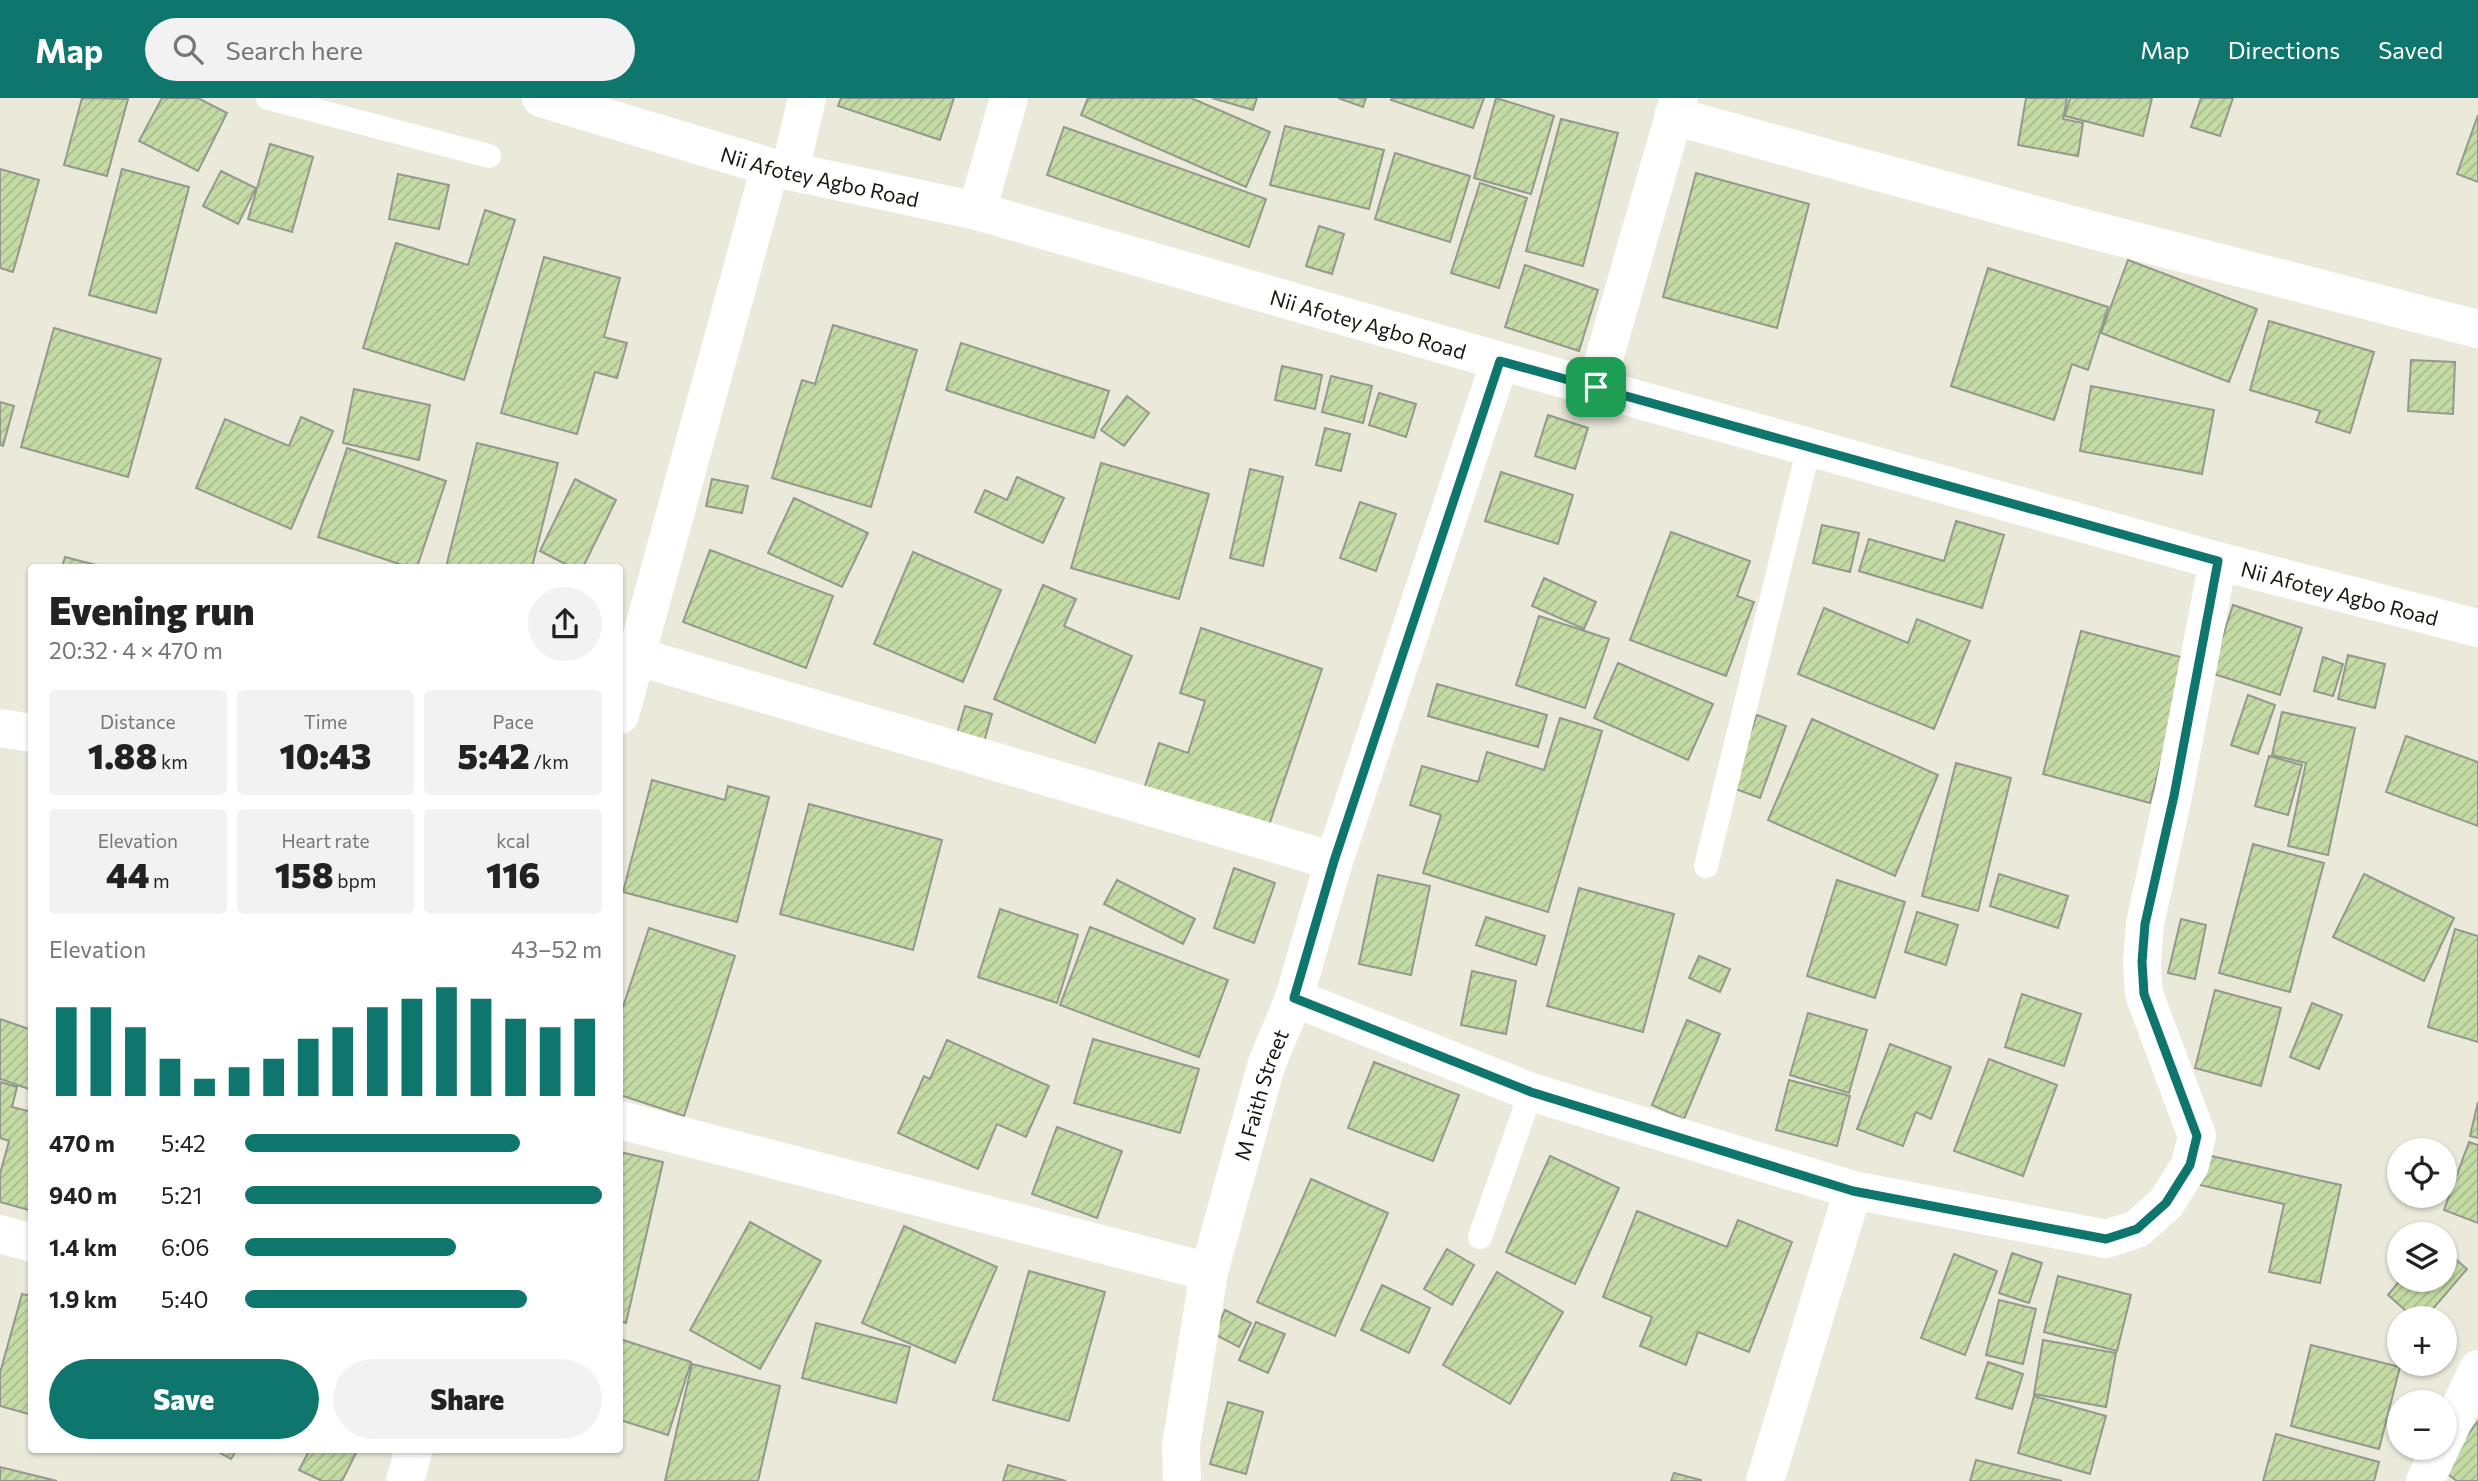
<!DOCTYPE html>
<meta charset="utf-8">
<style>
body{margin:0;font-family:Commissioner,sans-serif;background:#f2f2f2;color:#222;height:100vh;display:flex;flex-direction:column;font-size:26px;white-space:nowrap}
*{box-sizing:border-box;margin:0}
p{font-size:23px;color:#767676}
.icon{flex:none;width:38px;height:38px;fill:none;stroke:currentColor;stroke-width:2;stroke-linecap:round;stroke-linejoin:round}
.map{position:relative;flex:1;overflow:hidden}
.details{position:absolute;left:28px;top:466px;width:595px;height:889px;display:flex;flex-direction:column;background:#fff;border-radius:7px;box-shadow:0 2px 5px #0004}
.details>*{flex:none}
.buttons{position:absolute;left:2387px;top:1040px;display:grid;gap:14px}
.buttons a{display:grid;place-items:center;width:70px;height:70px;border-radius:50%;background:#fff;box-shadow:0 2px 5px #0004;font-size:35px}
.pin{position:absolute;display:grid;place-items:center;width:60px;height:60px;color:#fff;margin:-30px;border-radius:14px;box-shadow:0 4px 10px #0006}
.round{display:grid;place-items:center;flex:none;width:74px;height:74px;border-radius:37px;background:#f2f2f2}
.head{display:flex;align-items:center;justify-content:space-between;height:119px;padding:0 21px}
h1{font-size:38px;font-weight:800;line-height:52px}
.figures{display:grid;grid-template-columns:repeat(3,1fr);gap:10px;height:119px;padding:7px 21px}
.figures div{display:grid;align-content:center;border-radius:7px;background:#f2f2f2;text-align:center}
.figures b{font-size:35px;font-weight:800}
.figures small{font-size:19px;font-weight:400}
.figures p{font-size:19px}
.chart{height:196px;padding:14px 21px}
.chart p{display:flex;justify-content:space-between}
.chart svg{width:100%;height:126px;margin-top:7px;stroke:#0f766e;stroke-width:6}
.cta{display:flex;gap:14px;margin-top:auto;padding:14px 21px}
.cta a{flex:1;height:80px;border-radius:42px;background:#0f766e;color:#fff;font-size:28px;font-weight:800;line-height:80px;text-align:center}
.cta a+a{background:#f2f2f2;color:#222}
ul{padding:0 21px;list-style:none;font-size:23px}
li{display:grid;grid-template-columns:112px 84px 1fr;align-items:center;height:52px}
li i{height:18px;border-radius:9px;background:#0f766e}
header{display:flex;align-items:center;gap:42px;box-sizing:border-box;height:98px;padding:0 35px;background:#0f766e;color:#fff}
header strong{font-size:33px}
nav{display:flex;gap:38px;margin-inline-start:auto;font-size:24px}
.search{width:490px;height:63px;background:#f2f2f2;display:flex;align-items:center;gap:18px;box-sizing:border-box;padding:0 24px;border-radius:38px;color:#767676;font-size:26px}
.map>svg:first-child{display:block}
.building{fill:url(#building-hatch);stroke:#93998c;stroke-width:2}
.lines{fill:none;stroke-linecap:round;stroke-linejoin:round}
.service{stroke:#fff;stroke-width:24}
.minor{stroke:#fff;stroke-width:38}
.route-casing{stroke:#fff;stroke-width:14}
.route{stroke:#0f766e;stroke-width:9}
.labels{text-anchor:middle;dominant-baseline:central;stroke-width:5;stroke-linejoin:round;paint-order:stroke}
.street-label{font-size:21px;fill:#191913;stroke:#ebe9da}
</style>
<header>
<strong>Map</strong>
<div class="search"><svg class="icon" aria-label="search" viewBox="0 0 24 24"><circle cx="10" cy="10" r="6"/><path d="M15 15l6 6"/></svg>Search here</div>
<nav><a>Map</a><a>Directions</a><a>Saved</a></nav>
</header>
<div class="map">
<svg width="2478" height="1383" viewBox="0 0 2478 1383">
<defs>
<pattern id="building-hatch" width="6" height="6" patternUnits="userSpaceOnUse" patternTransform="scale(1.75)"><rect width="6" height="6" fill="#c4dba5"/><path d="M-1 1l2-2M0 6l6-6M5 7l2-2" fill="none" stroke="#a8bb8d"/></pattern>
</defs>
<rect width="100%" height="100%" fill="#ebe9da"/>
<!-- building -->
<path class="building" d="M82,0L128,1L107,78L64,67Z
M162,0H198L227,15L198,73L139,43Z
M841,0H954L940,42L838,8Z
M1088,0H1191L1270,34L1246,89L1081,17Z
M1212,0H1257L1253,12Z
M1338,0H1366L1363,9Z
M1392,0H1484L1473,30L1391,2Z
M1496,0L1554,18L1531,96L1474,80Z
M2026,0H2067L2063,21L2083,25L2078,58L2018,47Z
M2070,0H2152L2143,38L2065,18Z
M2201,0H2233L2220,38L2191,29Z
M2478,17V84L2457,76Z
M1561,21L1618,35L1583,168L1526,153Z
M1285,28L1384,52L1369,111L1270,87Z
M1064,29L1266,101L1249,149L1047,77Z
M270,46L313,59L292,134L248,121Z
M1395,55L1470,78L1450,144L1375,121Z
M0,71L39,82L13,174L0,170Z
M122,71L189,89L156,215L89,197Z
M221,73L256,90L238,126L203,108Z
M1696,75L1809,106L1777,230L1663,199Z
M398,76L449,87L439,131L389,121Z
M1480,85L1527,100L1499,190L1451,175Z
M485,112L515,122L464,282L363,250L396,145L468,167Z
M1319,128L1344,136L1332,176L1306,168Z
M544,159L620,180L604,239L627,245L617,280L595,274L577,336L501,315Z
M2128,162L2257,211L2229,284L2101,235Z
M1525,167L1598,192L1579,253L1505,229Z
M1988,170L2108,209L2088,272L2072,266L2054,322L1951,288Z
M2269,223L2374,254L2350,335L2316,324L2320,313L2250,292Z
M833,227L917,252L871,409L772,380L802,282L815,286Z
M54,230L161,261L128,379L21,349Z
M961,245L1109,293L1094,340L946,292Z
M2411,262L2455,264L2453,316L2408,313Z
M1282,268L1322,277L1315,311L1275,302Z
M1331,278L1372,288L1363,325L1322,314Z
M2091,288L2214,312L2202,376L2080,353Z
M354,291L430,307L419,362L343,345Z
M1379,295L1416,306L1406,339L1369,327Z
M1127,298L1149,315L1124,348L1101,332Z
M0,304L14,308L3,348L0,347Z
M1548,317L1588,330L1575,371L1535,358Z
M301,319L333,333L291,431L196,390L225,321L289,348Z
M1325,330L1350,336L1341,373L1316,367Z
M477,345L558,365L532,469H446Z
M347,350L446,383L417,469H408L318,439Z
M1101,365L1209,396L1179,501L1071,470Z
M1250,371L1283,379L1263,468L1230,460Z
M1501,374L1573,397L1558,446L1485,423Z
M1017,379L1064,400L1043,445L975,414L985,392L1007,402Z
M575,381L616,402L583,469H571L540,453Z
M712,381L748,388L742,415L706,408Z
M794,400L868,435L842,489L768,455Z
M1360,404L1396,416L1376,473L1340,460Z
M1956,423L2004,437L1982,510L1859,473L1869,441L1944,463Z
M1822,427L1859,435L1850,474L1813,465Z
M1671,434L1750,463L1737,498L1754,504L1726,578L1630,542Z
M710,452L833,498L806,570L683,524Z
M913,454L1001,492L963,584L874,546Z
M65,459L104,469H62Z
M1544,480L1596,504L1584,531L1532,508Z
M1043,487L1076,501L1064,528L1132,558L1095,645L994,601Z
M2233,507L2302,530L2280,597L2211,575Z
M1824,510L1908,545L1917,521L1970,543L1934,631L1798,576Z
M1539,518L1609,541L1585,610L1516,587Z
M1201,530L1322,571L1266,736L1143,694L1159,645L1188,655L1205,603L1180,595Z
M2081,533L2188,561L2150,705L2043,676Z
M2348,557L2385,566L2375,610L2338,601Z
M2323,559L2343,566L2333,598L2314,593Z
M1618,565L1713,606L1688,662L1594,620Z
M1437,586L1547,617L1538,649L1428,618Z
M2248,597L2275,607L2258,656L2231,647Z
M965,608L992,616L978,665L951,656Z
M2282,614L2355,630L2328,757L2288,748L2306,665L2272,657Z
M1757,617L1786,628L1760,700L1730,689Z
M1560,620L1602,633L1548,814L1423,775L1441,717L1410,707L1422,668L1478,684L1487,654L1544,672Z
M1812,621L1938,677L1895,778L1768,722Z
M2406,638L2478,664V728L2386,694Z
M2269,658L2302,667L2288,717L2255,708Z
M1956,665L2011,680L1978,813L1922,798Z
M652,682L725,702L728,688L769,699L737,824L623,794Z
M809,706L942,742L913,852L780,816Z
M2253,746L2324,765L2290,894L2219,875Z
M1234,770L1275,785L1254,845L1214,830Z
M1999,776L2068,798L2058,830L1990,808Z
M2364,776L2454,820L2424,883L2333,839Z
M1378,777L1430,788L1411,877L1359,866Z
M1117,782L1195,821L1183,846L1104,806Z
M1837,782L1905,804L1875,900L1807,878Z
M1579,790L1674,816L1643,934L1547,908Z
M1000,811L1078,837L1057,905L978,879Z
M1917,814L1958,827L1946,867L1905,854Z
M1486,819L1545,838L1536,867L1476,847Z
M2181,821L2206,827L2195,881L2168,875Z
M1090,829L1228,882L1199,959L1060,907Z
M649,830L735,858L684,1018L620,997V918Z
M2455,831L2478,838V944L2428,929Z
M1699,858L1730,871L1720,894L1689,880Z
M1472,873L1516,883L1506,936L1461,927Z
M2215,892L2281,910L2261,988L2195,970Z
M2022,896L2081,916L2064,968L2005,949Z
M2312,905L2342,917L2319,971L2290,959Z
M1808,915L1867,932L1849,995L1790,977Z
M0,921L32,932V992L0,981Z
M1687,922L1720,936L1684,1021L1652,1007Z
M1093,941L1199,971L1180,1035L1074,1005Z
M947,942L1049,988L1026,1039L997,1026L978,1071L898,1035L924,978L930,981Z
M1890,946L1951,969L1931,1021L1916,1014L1903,1048L1857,1031Z
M1989,961L2057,987L2023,1078L1954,1053Z
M1374,964L1459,997L1433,1063L1348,1030Z
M1789,982L1850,998L1837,1048L1776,1032Z
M0,984L17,989L12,1009L32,1014V1113L0,1104V1076L9,1043L0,1040Z
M2478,1004V1040L2470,1038Z
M1057,1029L1122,1053L1097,1120L1032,1096Z
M2469,1044L2478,1047V1125L2444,1112Z
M620,1054L663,1064L626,1225L620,1223Z
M2198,1055L2341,1087L2320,1185L2269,1174L2284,1106L2191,1085Z
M1550,1058L1619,1090L1575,1186L1506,1154Z
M1311,1081L1388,1115L1335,1238L1257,1204Z
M1637,1113L1727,1149L1738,1122L1792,1144L1749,1254L1698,1234L1686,1267L1640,1248L1652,1219L1603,1199Z
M750,1124L821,1163L760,1271L690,1232Z
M904,1128L997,1169L955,1265L862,1225Z
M1447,1151L1474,1167L1452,1207L1424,1191Z
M2445,1152L2467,1171L2425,1220H2414L2388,1197L2401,1181H2445Z
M2012,1155L2042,1165L2029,1205L1999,1195Z
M1954,1156L1997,1173L1965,1257L1921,1240Z
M1029,1173L1105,1194L1069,1323L993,1302Z
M1497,1174L1563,1214L1510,1306L1443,1267Z
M2058,1178L2131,1197L2117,1253L2044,1234Z
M1382,1187L1430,1210L1409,1255L1361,1232Z
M22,1196L32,1198V1317L0,1308V1275Z
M1999,1202L2036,1211L2023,1266L1986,1257Z
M1225,1212L1251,1225L1239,1249L1214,1236Z
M1256,1224L1285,1236L1268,1275L1239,1262Z
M816,1225L910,1249L896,1305L802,1280Z
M620,1241L691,1264L668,1337L620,1322Z
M2043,1242L2116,1255L2106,1309L2034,1296Z
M2311,1247L2400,1269L2379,1351L2291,1328Z
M1988,1264L2023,1276L2012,1311L1976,1300Z
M692,1266L780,1288L758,1383H665Z
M2034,1298L2106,1318L2090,1376L2018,1355Z
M1228,1304L1263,1314L1246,1376L1210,1366Z
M2478,1323V1383H2457L2442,1372Z
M2276,1336L2379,1364L2374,1383H2263Z
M213,1351H237L231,1361Z
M310,1351H358L342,1383H322L299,1372Z
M1976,1362L2062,1383H1970Z
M1008,1367L1066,1383H1003Z
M0,1369L57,1383H0Z
M1674,1375L1701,1382V1383H1671Z"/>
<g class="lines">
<!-- service -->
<path class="service" d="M268,0L489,58
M1706,768L1809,349
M1480,1139L1531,994"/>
<!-- minor -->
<g class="minor">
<path id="s1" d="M541,0L770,69L977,113L1500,263L2218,463L2478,530"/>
<path d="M1673,18L2069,126L2478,231"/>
<path d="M790,73L807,0"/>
<path d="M977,113L1009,0"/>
<path d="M1596,289L1679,0"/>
<path d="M635,558L1334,763"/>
<path d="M620,617L770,69"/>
<path d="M0,630L32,635"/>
<path d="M1294,900L1531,994L1853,1092L2106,1141L2137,1131L2166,1105L2190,1067L2197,1038L2144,896L2142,865L2145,826L2173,698L2218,463"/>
<path d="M620,1022L1209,1174"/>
<path d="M0,1136L32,1145"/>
<path d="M2445,1341L2478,1271"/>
<path d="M405,1383L414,1351"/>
<path id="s2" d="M1182,1383L1181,1347L1209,1174L1266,968L1294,900L1334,763L1500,263"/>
<path d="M1765,1383L1853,1092"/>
<path d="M2425,1383L2441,1349"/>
</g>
</g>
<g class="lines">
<!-- route casing -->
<g class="route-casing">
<path id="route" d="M1500,263L2218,463L2174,698L2145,826L2142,864L2144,896L2197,1038L2190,1067L2166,1105L2137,1131L2106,1141L1853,1093L1531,994L1294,900L1334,763Z"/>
</g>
<!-- route -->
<use href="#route" class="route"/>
</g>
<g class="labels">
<!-- street labels -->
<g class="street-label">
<text stroke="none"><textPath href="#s1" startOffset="290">Nii Afotey Agbo Road</textPath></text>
<text stroke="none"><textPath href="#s1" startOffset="858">Nii Afotey Agbo Road</textPath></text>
<text stroke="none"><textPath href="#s1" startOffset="1866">Nii Afotey Agbo Road</textPath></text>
<text stroke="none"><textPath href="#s2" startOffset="396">M Faith Street</textPath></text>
</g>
</g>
</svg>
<div class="buttons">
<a><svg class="icon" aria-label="locate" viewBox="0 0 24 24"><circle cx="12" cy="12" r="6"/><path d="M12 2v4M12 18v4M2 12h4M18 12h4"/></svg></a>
<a><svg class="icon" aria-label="layers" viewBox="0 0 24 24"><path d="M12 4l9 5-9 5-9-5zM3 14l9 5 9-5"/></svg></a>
<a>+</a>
<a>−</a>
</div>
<div class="pin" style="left:1596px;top:289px;background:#1e9e55"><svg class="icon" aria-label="arrive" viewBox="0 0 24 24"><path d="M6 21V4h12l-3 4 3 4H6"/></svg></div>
<section class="details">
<div class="head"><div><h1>Evening run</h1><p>20:32 · 4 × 470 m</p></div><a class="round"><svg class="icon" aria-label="share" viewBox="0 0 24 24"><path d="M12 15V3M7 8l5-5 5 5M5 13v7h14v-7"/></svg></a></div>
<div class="figures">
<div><p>Distance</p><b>1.88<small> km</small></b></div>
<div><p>Time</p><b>10:43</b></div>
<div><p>Pace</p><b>5:42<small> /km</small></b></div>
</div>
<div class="figures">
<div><p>Elevation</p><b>44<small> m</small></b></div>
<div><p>Heart rate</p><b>158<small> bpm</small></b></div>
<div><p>kcal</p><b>116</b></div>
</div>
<div class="chart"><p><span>Elevation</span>43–52 m</p>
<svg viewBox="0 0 160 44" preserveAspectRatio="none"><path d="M5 44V13M15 44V13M25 44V20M35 44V31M45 44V38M55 44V34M65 44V31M75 44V24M85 44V20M95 44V13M105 44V10M115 44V6M125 44V10M135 44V17M145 44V20M155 44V17"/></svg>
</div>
<ul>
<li><b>470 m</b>5:42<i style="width:77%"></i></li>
<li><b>940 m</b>5:21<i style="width:100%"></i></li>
<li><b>1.4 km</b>6:06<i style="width:59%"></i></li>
<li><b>1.9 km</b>5:40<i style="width:79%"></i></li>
</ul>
<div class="cta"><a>Save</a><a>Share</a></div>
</section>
</div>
